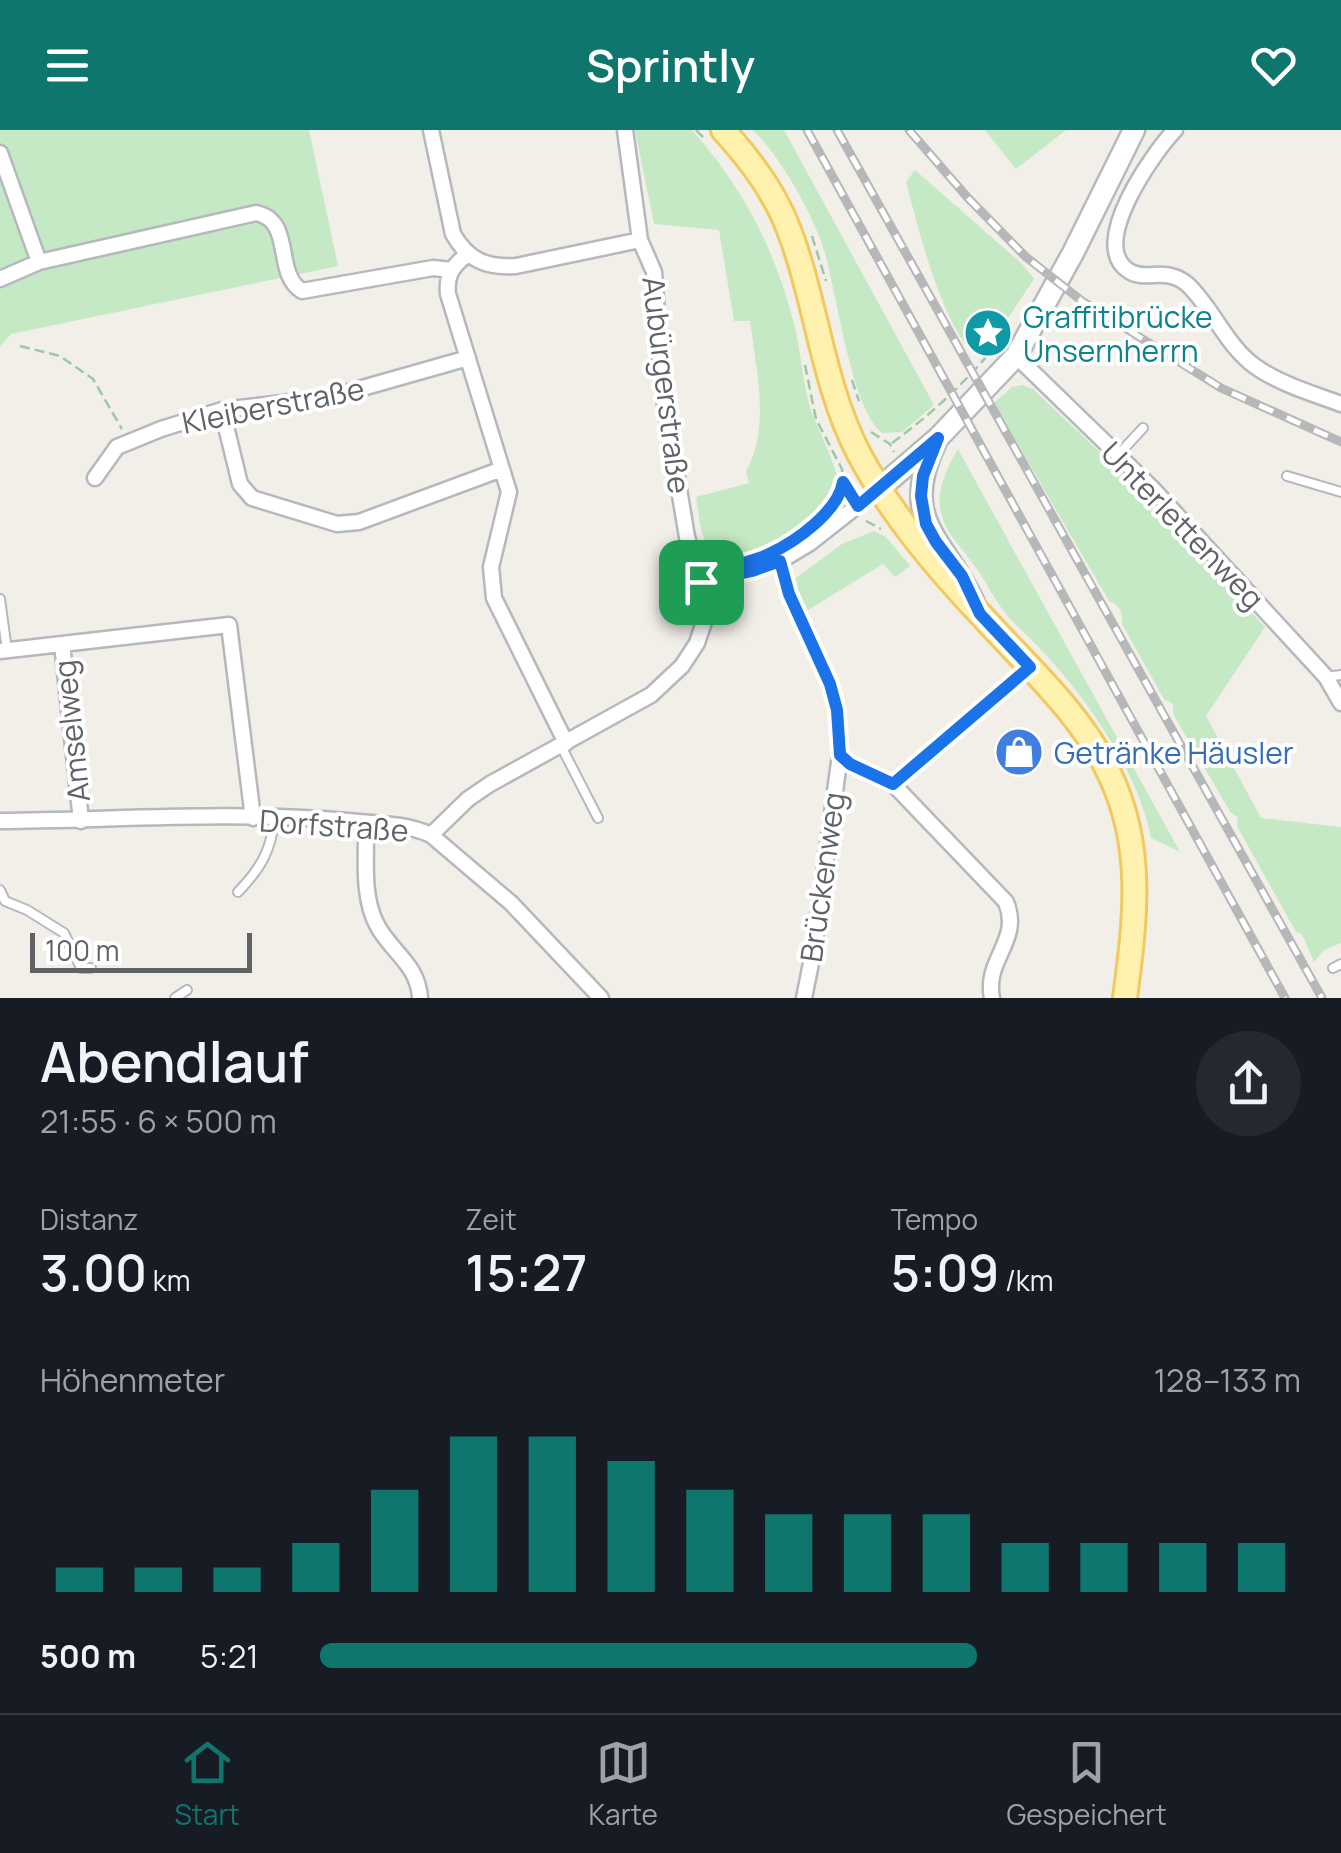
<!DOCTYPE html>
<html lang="de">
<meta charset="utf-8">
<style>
body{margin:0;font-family:Manrope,sans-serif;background:#242831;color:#f1f3f6;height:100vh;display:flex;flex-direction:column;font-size:38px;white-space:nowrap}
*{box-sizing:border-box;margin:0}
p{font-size:32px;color:#9ea1a6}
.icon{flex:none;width:55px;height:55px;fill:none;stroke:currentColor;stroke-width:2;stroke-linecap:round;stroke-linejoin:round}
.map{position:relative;height:868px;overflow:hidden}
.sheet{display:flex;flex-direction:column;background:#171b24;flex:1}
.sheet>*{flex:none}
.scale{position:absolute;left:30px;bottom:25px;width:222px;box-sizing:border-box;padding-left:10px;border:5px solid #5f6368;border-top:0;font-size:28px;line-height:35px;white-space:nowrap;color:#5f6368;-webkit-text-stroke:8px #fff;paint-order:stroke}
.pin{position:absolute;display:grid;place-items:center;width:85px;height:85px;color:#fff;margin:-42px;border-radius:20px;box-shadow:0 5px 15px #0006}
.round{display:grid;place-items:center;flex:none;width:105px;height:105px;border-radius:52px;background:#242831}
.summary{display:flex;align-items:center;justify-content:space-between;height:170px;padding:0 40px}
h1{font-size:55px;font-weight:600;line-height:75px}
.metrics{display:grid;grid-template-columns:repeat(3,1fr);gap:15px;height:170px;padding:10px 40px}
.metrics div{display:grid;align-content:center}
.metrics b{font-size:50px;font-weight:600}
.metrics small{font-size:28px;font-weight:400}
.metrics p{font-size:28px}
.chart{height:280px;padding:20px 40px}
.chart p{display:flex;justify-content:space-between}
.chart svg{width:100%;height:180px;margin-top:10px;stroke:#0f766e;stroke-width:6}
ul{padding:0 40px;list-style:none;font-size:32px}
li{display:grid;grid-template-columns:160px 120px 1fr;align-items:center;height:75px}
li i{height:25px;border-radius:12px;background:#0f766e}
header{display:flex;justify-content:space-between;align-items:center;height:130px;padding:0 40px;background:#0f766e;color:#fff;font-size:45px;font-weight:600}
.tab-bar{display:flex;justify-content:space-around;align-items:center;height:140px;border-top:2px solid #363941;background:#171b24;font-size:28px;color:#9ea1a6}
.tab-bar a{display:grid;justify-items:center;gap:5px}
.tab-bar .on{color:#0f766e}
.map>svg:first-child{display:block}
.green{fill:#c5e8c5}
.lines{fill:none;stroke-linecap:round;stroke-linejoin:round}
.lane-casing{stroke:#b5b8bc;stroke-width:12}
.street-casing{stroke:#b5b8bc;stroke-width:19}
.secondary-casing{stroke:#b6babf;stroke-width:25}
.primary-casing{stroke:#f2c960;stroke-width:28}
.path{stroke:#9cc7a9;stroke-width:2.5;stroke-dasharray:10 5;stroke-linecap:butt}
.lane{stroke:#fff;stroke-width:8}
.street{stroke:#fff;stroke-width:14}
.secondary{stroke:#fff;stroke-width:20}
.primary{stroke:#fff2af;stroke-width:22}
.rail-casing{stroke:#b6b7b8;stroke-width:9}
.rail{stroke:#fff;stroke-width:5;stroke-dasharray:15;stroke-linecap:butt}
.route-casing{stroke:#fff;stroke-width:20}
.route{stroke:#1a73e8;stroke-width:12}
.labels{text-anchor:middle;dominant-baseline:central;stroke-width:8;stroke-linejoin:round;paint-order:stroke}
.culture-label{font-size:30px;fill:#0d838f;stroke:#fff;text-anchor:start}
.street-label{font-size:30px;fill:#5f6368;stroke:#fff}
.shop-label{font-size:30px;fill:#366cbe;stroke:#fff;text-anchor:start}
</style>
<header><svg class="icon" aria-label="menu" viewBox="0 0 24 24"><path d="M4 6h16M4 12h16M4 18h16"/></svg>Sprintly<svg class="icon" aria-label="heart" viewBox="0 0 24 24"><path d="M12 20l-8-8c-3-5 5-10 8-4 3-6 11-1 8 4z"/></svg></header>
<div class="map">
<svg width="1341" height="868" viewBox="0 0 1341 868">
<rect width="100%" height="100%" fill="#f1efe8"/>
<!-- green -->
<path class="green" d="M0,0H309L338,136L11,204L0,216Z
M635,0H692C743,58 775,119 794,194C801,221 802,249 810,277C816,297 843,346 838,361C834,371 819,382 811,388C787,407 739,448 710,418C699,406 699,382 696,367L749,353L746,341C771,296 756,240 750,191H734L719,100L654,94Z
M753,0H784L934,275L902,302L882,303C851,278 837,163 824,120C813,84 780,26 753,0Z
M985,0H1066L1016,39Z
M915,40L1021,133L1034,149L988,218L976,225C942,197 918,97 906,52Z
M1022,255L1033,259L1127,348L1265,497L1206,586L1261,688L1341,697V813L1324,820L1314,832L1302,804L1296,802L1237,696L1238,687L1231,683L1173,584V574L1164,569L1122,494C1123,483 1120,475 1109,471L994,273L1012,257Z
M958,319L965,332L1180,722L1151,708C1139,644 1089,571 1045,524C1032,509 1015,496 1003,480C992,466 985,449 974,435C960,415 943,402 940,376C938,355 948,336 958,319Z
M874,401L886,407L910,436L895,447L883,434L808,480L792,451L842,414Z"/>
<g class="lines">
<!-- lane casing -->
<g class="lane-casing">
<path id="lane" d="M1118,325L1143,298
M1287,346L1341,362
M0,469L7,520
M1326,547L1341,545
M561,616L598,688
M0,760L5,771L27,780L64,803L81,838H91
M238,762C260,739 272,720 274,688
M1333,838L1341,834
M175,868L187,860"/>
</g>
<!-- street casing -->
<g class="street-casing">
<path id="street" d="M431,0L453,104C468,130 486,138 516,136L640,110
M1175,0C1154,22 1087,115 1129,141C1145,152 1166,136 1187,154C1213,178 1226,216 1256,237C1280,254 1314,264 1341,274
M0,23L39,132L256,83C295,91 273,143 302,161L433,138L451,140
M468,124C453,135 446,145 448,164L509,362L491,437L494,468L566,613
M0,149L39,132
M1016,226L1152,358L1326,547L1341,573
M222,280L240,354L252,368L337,394L359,392L502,339
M95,348L117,317L161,299L222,280L327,268L468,228
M780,431L789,464L830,554L837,580L840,625L850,634L893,654L1006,772C1022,811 984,829 992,868
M701,452L780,431L810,413L880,358
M62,514L229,495L253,688
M0,521L62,514L81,691
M0,691C115,690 233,681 348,691C376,694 405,693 431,705L511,773L601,868
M366,693C367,725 361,765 377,795C391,822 418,834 420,868
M431,705L468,669L490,654L651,565L682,536L697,513L705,489L701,452L687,407L662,257L654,142L640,110L625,0
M804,868L813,823L840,625"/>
</g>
<!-- secondary casing -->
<g class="secondary-casing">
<path id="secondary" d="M935,314C898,392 945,409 974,473
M880,358L938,308L1016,226L1073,123L1134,0"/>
</g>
<!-- primary casing -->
<g class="primary-casing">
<path id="primary" d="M723,0C750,29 775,63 789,100C817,173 822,253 859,324C891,384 936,437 982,486C1027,536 1081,583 1110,645C1145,718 1135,791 1125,868"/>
</g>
<!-- path -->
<path class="path" d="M696,0L705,9
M812,106L826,151
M20,216L60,226L93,249L122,299
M805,235L816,289L842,339L843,352L850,362
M852,250L859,271
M871,302L890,314L894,322
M892,313C937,280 977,242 1010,197
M827,381L838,367L843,354
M866,391L881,399
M905,643L1013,550"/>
<!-- lane -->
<use href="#lane" class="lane"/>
<!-- street -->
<use href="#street" class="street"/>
<!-- secondary -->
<use href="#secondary" class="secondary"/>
<!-- primary -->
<use href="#primary" class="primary"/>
<!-- rail casing -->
<g class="rail-casing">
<path id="rail" d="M807,0L1285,868
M837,0L1322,868
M909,0L968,68L1026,127L1082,171L1221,258L1341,312"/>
</g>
<!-- rail -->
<use href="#rail" class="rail"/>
</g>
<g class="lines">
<!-- route casing -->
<g class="route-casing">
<path id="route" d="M938,308L923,346L921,366L926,394L936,412L962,446L980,484L1030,537L893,654L850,634L840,625L837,580L830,554L789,464L780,431L752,441L701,452L699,444C722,438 747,434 769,424C795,412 838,382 843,352L858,376Z"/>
</g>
<!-- route -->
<use href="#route" class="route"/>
</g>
<!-- icons -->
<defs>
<g id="sight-disc" transform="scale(2.5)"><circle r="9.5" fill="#0f9aa8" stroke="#fff"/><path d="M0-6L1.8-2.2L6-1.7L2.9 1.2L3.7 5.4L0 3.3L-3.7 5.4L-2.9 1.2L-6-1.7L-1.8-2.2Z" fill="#fff"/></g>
<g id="shop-disc" transform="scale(2.5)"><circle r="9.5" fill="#3f7fe0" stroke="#fff"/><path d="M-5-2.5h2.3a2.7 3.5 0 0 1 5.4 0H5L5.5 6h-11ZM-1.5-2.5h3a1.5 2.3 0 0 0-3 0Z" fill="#fff"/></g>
</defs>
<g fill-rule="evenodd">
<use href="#sight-disc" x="988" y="203"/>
<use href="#shop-disc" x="1019" y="622"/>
</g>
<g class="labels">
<!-- culture labels -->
<g class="culture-label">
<text x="1023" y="186">Graffitibrücke<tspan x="1023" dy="34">Unsernherrn</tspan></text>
</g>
<!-- street labels -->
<g class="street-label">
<text transform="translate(667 255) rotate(83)">Aubürgerstraße</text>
<text transform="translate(273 275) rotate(-11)">Kleiberstraße</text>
<text transform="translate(1183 395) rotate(46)">Unterlettenweg</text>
<text transform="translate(71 601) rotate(-96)">Amselweg</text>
<text transform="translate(334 695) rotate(4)">Dorfstraße</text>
<text transform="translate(822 747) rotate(-82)">Brückenweg</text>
</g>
<!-- shop labels -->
<g class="shop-label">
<text x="1054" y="622">Getränke Häusler</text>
</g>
</g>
</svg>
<div class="scale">100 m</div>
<div class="pin" style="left:701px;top:452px;background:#1e9e55"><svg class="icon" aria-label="arrive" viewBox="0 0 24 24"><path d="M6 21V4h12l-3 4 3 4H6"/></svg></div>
</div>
<section class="sheet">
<div class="summary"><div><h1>Abendlauf</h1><p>21:55 · 6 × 500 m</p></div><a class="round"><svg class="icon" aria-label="share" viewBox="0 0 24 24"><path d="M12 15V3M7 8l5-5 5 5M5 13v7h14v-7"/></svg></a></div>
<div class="metrics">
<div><p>Distanz</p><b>3.00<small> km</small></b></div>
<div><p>Zeit</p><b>15:27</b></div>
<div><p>Tempo</p><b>5:09<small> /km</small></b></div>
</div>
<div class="chart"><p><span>Höhenmeter</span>128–133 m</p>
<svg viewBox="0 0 160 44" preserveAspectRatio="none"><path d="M5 44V38M15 44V38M25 44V38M35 44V32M45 44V19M55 44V6M65 44V6M75 44V12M85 44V19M95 44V25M105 44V25M115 44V25M125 44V32M135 44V32M145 44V32M155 44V32"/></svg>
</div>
<ul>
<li><b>500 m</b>5:21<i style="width:67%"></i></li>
</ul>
</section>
<nav class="tab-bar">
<a class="on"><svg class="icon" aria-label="home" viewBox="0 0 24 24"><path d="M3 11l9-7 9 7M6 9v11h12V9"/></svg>Start</a>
<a><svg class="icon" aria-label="map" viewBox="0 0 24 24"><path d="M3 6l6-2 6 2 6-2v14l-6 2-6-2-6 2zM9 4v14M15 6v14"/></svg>Karte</a>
<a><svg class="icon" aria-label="saved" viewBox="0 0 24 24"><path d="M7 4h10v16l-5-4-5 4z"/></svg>Gespeichert</a>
</nav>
